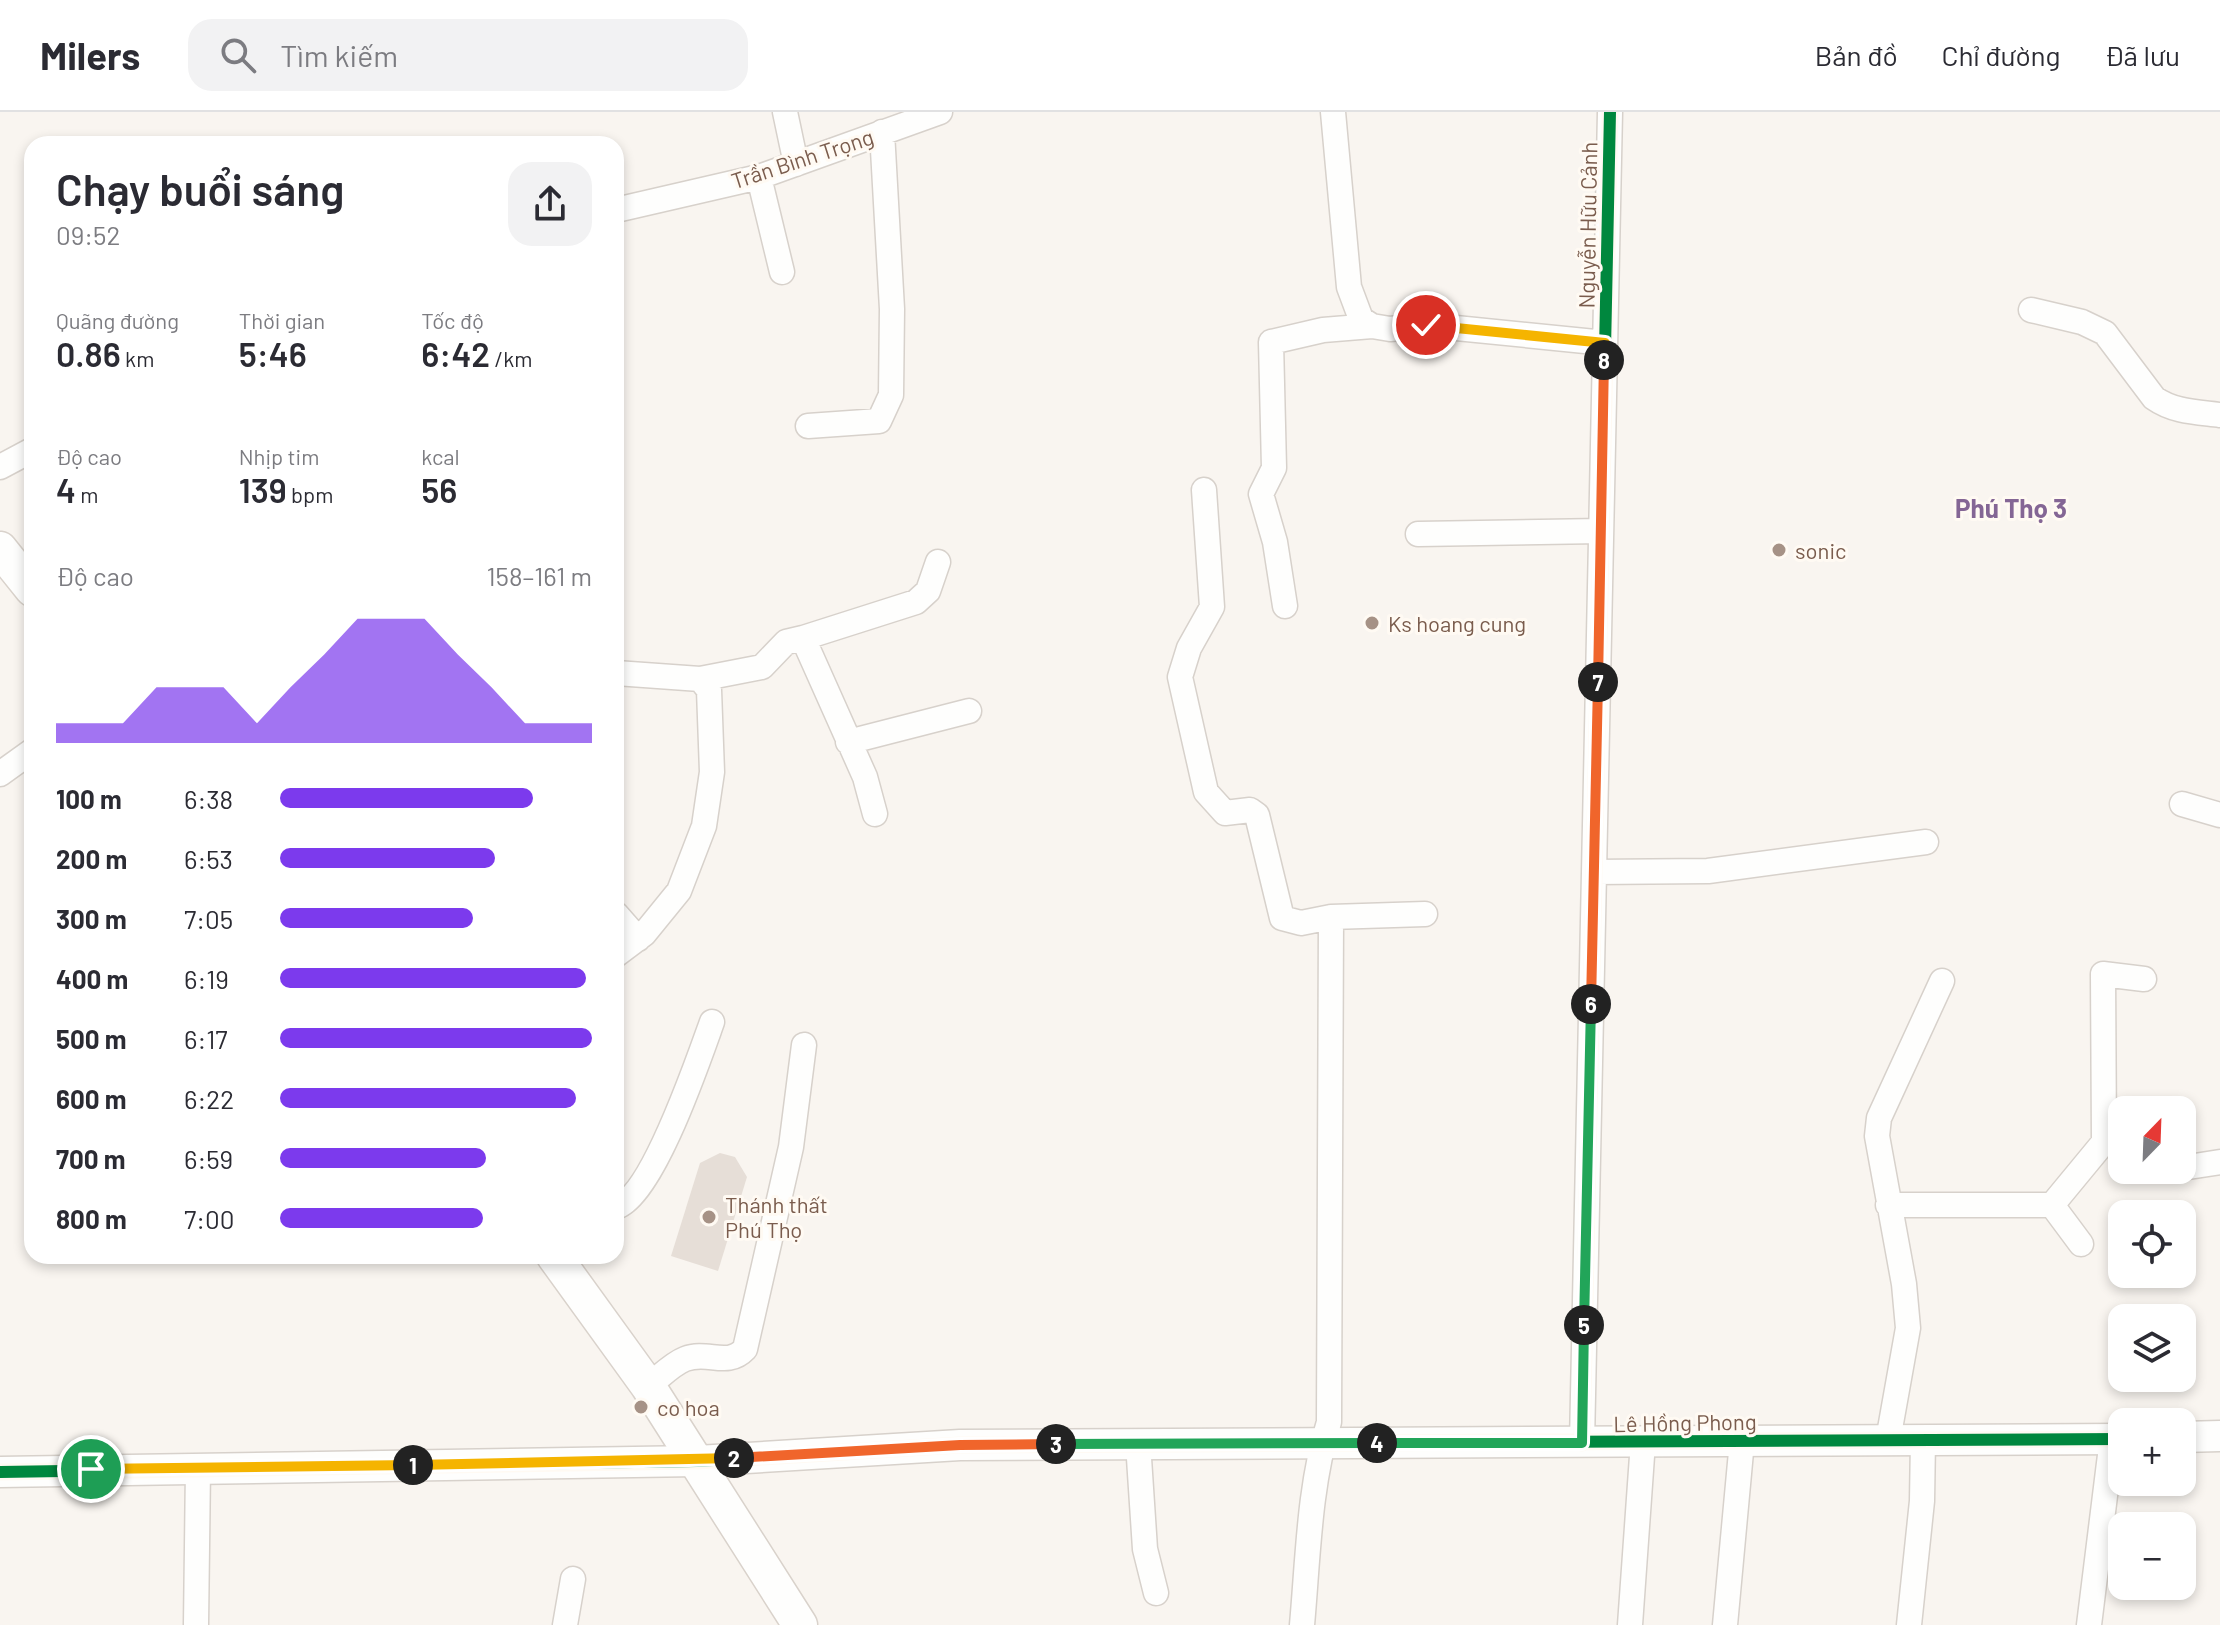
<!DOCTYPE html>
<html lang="vi">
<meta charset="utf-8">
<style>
body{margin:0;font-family:Barlow,sans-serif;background:#f2f2f3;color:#2b2b33;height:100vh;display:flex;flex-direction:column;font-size:30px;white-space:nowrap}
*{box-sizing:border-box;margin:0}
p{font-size:26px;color:#7c7c81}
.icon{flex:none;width:44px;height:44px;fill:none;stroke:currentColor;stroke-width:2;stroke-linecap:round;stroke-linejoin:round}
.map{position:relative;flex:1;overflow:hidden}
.sheet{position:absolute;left:24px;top:24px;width:600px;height:1128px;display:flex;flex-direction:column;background:#fff;border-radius:24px;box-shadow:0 4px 12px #0003}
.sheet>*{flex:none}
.needle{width:52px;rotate:23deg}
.controls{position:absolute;left:2108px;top:984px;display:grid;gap:16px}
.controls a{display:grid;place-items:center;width:88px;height:88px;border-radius:16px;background:#fff;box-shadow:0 4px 12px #0003;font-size:40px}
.pin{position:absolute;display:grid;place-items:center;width:68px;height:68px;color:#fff;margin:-34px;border:4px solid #fff;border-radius:50%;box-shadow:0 2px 8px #0007}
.km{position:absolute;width:40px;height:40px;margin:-20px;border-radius:50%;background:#222;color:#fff;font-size:22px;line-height:40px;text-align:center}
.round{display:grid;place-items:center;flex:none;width:84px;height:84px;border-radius:24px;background:#f2f2f3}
.headline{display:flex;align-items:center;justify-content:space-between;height:136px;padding:0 32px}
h1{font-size:44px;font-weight:600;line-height:60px}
.metrics{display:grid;grid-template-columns:repeat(3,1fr);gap:12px;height:136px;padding:8px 32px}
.metrics div{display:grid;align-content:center}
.metrics b{font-size:34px;font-weight:600}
.metrics small{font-size:22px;font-weight:400}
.metrics p{font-size:22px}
.chart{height:224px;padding:16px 32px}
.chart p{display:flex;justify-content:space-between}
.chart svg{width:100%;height:144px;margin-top:8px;fill:#7c3aed;opacity:.7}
ul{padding:0 32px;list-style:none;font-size:26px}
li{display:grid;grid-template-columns:128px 96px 1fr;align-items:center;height:60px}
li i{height:20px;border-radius:10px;background:#7c3aed}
header{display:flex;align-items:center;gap:48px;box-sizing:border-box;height:112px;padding:0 40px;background:#fff;border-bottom:2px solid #e1e1e2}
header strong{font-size:38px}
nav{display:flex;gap:44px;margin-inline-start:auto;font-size:28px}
.search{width:560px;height:72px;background:#f2f2f3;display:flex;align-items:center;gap:20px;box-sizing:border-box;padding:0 28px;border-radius:24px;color:#7c7c81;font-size:30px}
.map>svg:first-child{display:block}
.building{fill:#e6ded7}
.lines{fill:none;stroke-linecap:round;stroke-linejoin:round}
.minor-casing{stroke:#d7d1cb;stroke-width:27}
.tertiary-casing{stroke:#d7d1cb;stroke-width:33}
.secondary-casing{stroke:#d9d2cb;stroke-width:37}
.minor{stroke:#fefefd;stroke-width:24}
.tertiary{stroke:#fefefd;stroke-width:30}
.secondary{stroke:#fefefd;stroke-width:34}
.cycleway-casing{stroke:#fffaf3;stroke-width:17}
.cycleway{stroke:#00873e;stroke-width:12}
.split-1-casing{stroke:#fff;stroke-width:16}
.split-2-casing{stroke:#fff;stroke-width:16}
.split-3-casing{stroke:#fff;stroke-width:16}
.split-4-casing{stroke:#fff;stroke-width:16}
.split-5-casing{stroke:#fff;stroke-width:16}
.split-6-casing{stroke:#fff;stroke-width:16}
.split-7-casing{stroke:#fff;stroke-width:16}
.split-8-casing{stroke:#fff;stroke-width:16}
.split-9-casing{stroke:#fff;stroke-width:16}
.split-1{stroke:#f5b400;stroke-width:10}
.split-2{stroke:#f5b400;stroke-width:10}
.split-3{stroke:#f0652b;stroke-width:10}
.split-4{stroke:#22a559;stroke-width:10}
.split-5{stroke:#22a559;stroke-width:10}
.split-6{stroke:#22a559;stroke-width:10}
.split-7{stroke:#f0652b;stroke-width:10}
.split-8{stroke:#f0652b;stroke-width:10}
.split-9{stroke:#f5b400;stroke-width:10}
.poi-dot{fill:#a69286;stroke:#fffaf3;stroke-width:3}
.labels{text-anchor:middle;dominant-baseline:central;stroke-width:6;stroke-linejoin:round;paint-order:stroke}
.street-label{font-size:22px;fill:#7a5c4d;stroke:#fffaf3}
.poi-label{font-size:22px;fill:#7a5c4d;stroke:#fffaf3;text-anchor:start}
.quarter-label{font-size:26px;font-weight:bold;fill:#846695;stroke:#fffaf3}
</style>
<header>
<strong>Milers</strong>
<div class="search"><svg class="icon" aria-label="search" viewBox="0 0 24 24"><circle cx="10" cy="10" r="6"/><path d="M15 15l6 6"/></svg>Tìm kiếm</div>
<nav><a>Bản đồ</a><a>Chỉ đường</a><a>Đã lưu</a></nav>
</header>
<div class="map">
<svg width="2220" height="1513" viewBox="0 0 2220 1513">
<rect width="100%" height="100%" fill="#f9f5f0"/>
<!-- building -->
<path class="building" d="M720,1041L735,1045L747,1065L718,1159L671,1144L700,1051Z"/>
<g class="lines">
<!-- minor casing -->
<g class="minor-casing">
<path id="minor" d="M785,0L796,52
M1333,0L1349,175L1361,207L1372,214L1390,217L1426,213L1605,231
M759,65L782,160
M616,98L759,65L940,0
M2031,198L2082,210L2105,221L2154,286C2174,300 2196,300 2220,303
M808,314L879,309L891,283L892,197L882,20
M0,355L32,338
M1204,378L1212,495L1189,536L1180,565L1206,680L1225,701L1250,698L1257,703L1282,806L1301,811L1331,805L1329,1310C1309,1374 1308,1447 1302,1513
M1418,422L1601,419
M1285,494L1275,430L1261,382L1274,356L1271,230L1323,218L1372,214
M803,526L916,490L928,479L938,450
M616,561L700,567L709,578L712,660L704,714L679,779L644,822L616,843
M700,567L762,555L786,530L803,526L865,665L875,702
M848,630L969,599
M0,662L32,639
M2182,692L2220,703
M1594,760L1708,759L1926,730
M616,802L638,827
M1331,805L1425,802
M2182,1056L2220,1050
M2149,1058H2173
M1888,1093H2052L2081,1132
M2052,1093L2104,1030L2103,862L2144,867
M616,1095C652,1085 699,946 712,910
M648,1274C659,1266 672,1252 685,1247C708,1238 727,1256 745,1237L791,1035L804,933
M1888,1328L1908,1216L1904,1172L1877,1024L1879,1006L1942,869
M1138,1331L1145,1437L1156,1481
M1582,1331L1610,0
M196,1513L198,1356
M565,1513L573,1467
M1630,1513L1643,1330
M1725,1513L1742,1329
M1909,1513L1922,1389L1923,1328
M2089,1513L2112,1327"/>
</g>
<!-- tertiary casing -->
<g class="tertiary-casing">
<path id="tertiary" d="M2182,1325L2220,1324
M0,1360L697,1349L960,1333L2122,1327"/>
</g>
<!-- secondary casing -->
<g class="secondary-casing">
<path id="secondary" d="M0,437L32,477
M554,1144L648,1274L800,1513"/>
</g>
<!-- minor -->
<use href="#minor" class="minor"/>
<!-- tertiary -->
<use href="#tertiary" class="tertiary"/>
<!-- secondary -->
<use href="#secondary" class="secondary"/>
<!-- cycleway casing -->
<g class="cycleway-casing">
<path id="cycleway" d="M1582,1331L1610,0
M0,1360L697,1349L960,1333L2122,1327"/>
</g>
<!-- cycleway -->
<use href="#cycleway" class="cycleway"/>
</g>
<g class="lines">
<!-- split-1 casing -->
<g class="split-1-casing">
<path id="split-1" d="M91,1357L413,1353"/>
</g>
<!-- split-2 casing -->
<g class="split-2-casing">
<path id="split-2" d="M413,1353L734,1346"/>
</g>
<!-- split-3 casing -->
<g class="split-3-casing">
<path id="split-3" d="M734,1346L960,1333L1056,1332"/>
</g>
<!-- split-4 casing -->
<g class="split-4-casing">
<path id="split-4" d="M1056,1332L1377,1331"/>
</g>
<!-- split-5 casing -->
<g class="split-5-casing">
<path id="split-5" d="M1377,1331H1582L1584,1213"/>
</g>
<!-- split-6 casing -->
<g class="split-6-casing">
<path id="split-6" d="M1584,1213L1591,892"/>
</g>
<!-- split-7 casing -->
<g class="split-7-casing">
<path id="split-7" d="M1591,892L1598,570"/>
</g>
<!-- split-8 casing -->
<g class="split-8-casing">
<path id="split-8" d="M1598,570L1604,248"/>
</g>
<!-- split-9 casing -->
<g class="split-9-casing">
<path id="split-9" d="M1426,213L1605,231L1604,248"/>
</g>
<!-- split-1 -->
<use href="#split-1" class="split-1"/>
<!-- split-2 -->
<use href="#split-2" class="split-2"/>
<!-- split-3 -->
<use href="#split-3" class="split-3"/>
<!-- split-4 -->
<use href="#split-4" class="split-4"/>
<!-- split-5 -->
<use href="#split-5" class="split-5"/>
<!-- split-6 -->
<use href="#split-6" class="split-6"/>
<!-- split-7 -->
<use href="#split-7" class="split-7"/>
<!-- split-8 -->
<use href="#split-8" class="split-8"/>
<!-- split-9 -->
<use href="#split-9" class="split-9"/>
</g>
<!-- markers -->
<g class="poi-dot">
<circle cx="1779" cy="438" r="8"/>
<circle cx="1372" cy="511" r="8"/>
<circle cx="709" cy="1105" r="8"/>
<circle cx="641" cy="1295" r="8"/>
</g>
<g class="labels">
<!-- street labels -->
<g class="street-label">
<text transform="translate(802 46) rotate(-18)">Trần Bình Trọng</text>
<text transform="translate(1587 113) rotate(-89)">Nguyễn Hữu Cảnh</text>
<text transform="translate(1685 1310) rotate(-1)">Lê Hồng Phong</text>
</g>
<!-- poi labels -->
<g class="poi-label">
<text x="1795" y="438">sonic</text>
<text x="1388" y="511">Ks hoang cung</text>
<text x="725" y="1092">Thánh thất<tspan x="725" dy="25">Phú Thọ</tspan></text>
<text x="657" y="1295">co hoa</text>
</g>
<!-- quarter labels -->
<g class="quarter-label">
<text x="2011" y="395">Phú Thọ 3</text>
</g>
</g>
</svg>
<div class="controls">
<a><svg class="needle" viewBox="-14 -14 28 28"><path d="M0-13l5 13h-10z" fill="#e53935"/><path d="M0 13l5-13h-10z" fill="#7c7c81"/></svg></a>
<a><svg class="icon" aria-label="locate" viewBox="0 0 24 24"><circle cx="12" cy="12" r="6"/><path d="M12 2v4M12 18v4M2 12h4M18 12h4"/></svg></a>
<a><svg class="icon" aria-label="layers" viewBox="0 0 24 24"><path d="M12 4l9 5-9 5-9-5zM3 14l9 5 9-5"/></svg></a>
<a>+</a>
<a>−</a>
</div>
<div class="pin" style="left:91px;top:1357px;background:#1e9e55"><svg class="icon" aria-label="arrive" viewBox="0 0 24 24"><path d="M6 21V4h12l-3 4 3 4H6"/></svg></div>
<div class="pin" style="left:1426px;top:213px;background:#d93025"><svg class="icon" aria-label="check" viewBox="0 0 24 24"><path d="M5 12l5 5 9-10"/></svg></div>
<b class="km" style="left:413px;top:1353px">1</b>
<b class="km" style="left:734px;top:1346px">2</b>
<b class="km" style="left:1056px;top:1332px">3</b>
<b class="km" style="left:1377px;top:1331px">4</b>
<b class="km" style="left:1584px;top:1213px">5</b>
<b class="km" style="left:1591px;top:892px">6</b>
<b class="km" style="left:1598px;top:570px">7</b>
<b class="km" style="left:1604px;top:248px">8</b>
<section class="sheet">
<div class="headline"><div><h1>Chạy buổi sáng</h1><p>09:52</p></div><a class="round"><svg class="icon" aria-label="share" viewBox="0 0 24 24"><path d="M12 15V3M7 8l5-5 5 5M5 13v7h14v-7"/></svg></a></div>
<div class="metrics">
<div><p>Quãng đường</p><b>0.86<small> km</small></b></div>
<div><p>Thời gian</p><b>5:46</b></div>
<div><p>Tốc độ</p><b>6:42<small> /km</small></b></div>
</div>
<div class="metrics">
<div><p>Độ cao</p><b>4<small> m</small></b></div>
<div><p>Nhịp tim</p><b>139<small> bpm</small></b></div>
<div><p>kcal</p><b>56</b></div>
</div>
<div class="chart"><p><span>Độ cao</span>158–161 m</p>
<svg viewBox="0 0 160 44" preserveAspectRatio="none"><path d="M0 44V38L10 38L20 38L30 27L40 27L50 27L60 38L70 27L80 17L90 6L100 6L110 6L120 17L130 27L140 38L150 38L160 38V44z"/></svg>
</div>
<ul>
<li><b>100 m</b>6:38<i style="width:81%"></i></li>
<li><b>200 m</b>6:53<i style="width:69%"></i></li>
<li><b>300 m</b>7:05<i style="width:62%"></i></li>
<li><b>400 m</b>6:19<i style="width:98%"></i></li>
<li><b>500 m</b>6:17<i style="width:100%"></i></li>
<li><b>600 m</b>6:22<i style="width:95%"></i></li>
<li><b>700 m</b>6:59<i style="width:66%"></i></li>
<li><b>800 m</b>7:00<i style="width:65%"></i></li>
</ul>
</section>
</div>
